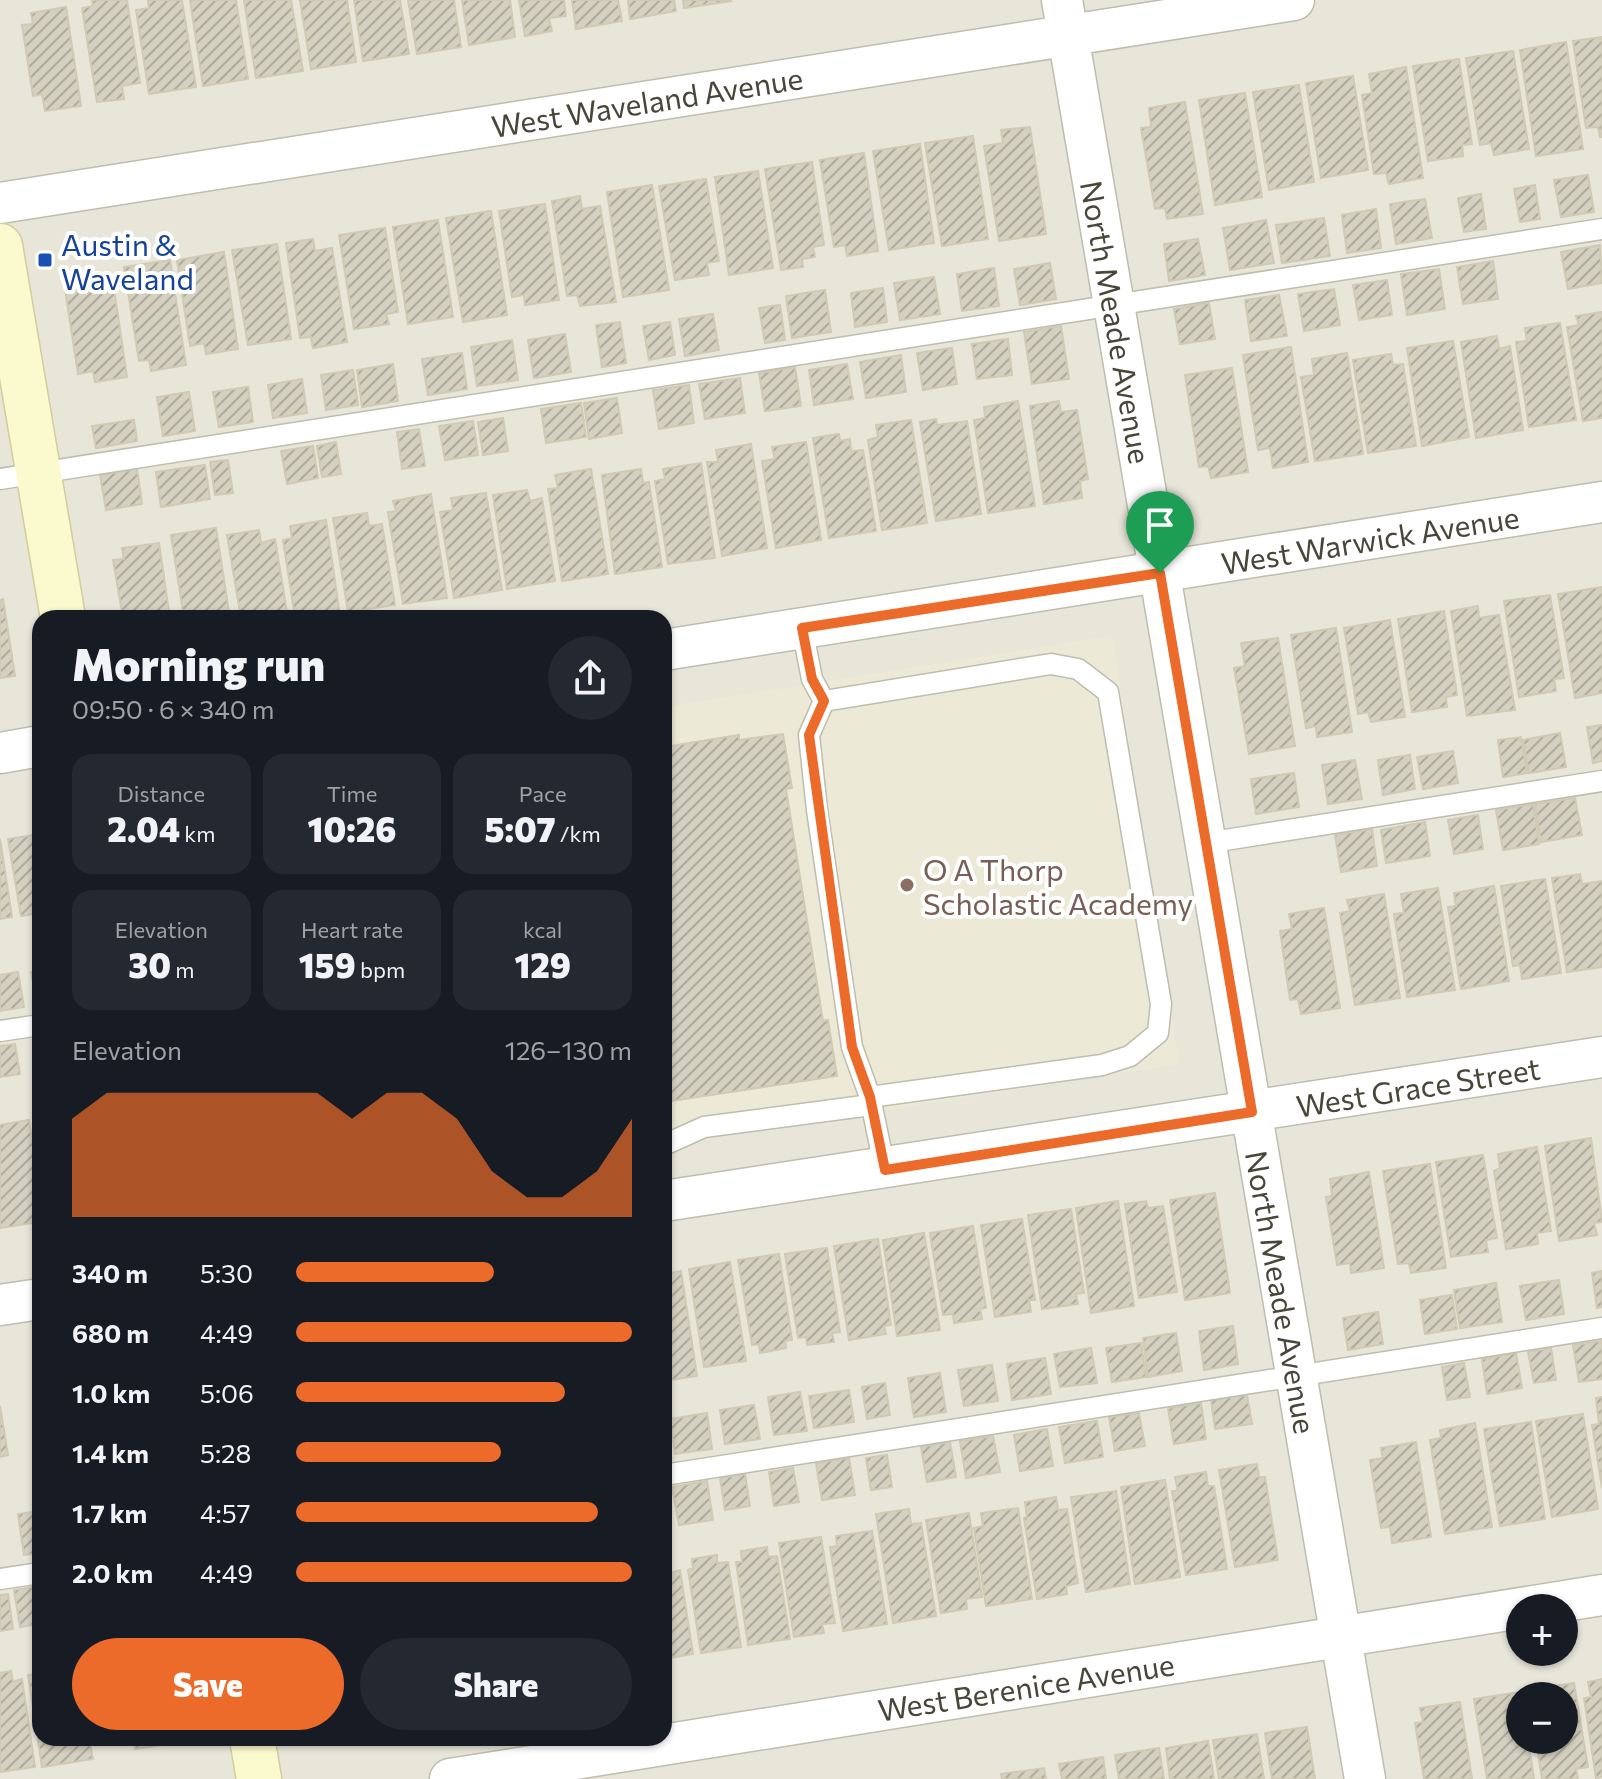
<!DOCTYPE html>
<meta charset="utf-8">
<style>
body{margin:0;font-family:Commissioner,sans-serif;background:#242831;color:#f1f3f6;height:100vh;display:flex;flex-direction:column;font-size:30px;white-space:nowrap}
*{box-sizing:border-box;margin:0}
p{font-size:26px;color:#9ea1a6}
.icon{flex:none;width:44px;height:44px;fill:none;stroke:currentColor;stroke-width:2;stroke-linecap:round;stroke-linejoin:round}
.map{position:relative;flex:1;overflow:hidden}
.panel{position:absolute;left:32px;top:610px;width:640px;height:1136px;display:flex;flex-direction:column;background:#171b24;border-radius:24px;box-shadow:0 2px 6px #0004}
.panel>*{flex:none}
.controls{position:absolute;left:1506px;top:1594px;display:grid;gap:16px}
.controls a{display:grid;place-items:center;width:72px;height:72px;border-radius:50%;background:#171b24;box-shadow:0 2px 6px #0004;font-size:40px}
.pin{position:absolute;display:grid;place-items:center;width:68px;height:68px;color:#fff;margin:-82px -34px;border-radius:50% 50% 50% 0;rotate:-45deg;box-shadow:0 0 8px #0007}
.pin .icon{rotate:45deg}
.round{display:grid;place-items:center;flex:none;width:84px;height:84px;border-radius:42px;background:#242831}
.head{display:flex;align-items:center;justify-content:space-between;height:136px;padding:0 40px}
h1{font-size:44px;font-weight:800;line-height:60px}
.stats{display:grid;grid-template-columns:repeat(3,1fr);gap:12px;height:136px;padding:8px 40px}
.stats div{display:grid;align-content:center;border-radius:20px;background:#242831;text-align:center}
.stats b{font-size:34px;font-weight:800}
.stats small{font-size:22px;font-weight:400}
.stats p{font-size:22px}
.chart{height:224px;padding:16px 40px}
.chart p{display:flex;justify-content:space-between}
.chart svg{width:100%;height:144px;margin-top:8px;fill:#ec6b2a;opacity:.7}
.primary-button{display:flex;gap:16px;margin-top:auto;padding:16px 40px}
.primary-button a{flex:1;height:92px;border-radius:48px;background:#ec6b2a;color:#fff;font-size:32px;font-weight:800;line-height:92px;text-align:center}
.primary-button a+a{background:#242831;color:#f1f3f6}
ul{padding:0 40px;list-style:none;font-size:26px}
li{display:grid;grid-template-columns:128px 96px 1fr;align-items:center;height:60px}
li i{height:20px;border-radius:10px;background:#ec6b2a}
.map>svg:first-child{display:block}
.residential{fill:#e8e6d9;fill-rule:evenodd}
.education{fill:#ecead6}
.building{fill:url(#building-hatch);stroke:#d0cab4;stroke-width:2}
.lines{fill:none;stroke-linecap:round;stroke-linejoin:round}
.lane-casing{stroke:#bfbdae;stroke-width:23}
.street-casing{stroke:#bfbdae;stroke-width:43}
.secondary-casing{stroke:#d1cd9d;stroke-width:47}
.lane{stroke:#fff;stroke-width:20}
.street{stroke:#fff;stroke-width:40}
.secondary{stroke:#fbf9ce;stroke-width:44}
.route-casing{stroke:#fff;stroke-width:16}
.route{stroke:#ec6b2a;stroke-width:10}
.transit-dot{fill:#1a4fb4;stroke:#fff;stroke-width:3}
.education-dot{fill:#8d6e63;stroke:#fff;stroke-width:3}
.labels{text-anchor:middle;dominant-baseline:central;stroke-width:8;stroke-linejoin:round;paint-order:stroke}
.street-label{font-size:30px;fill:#484539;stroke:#fff}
.transit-label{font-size:30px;fill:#164399;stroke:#fff;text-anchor:start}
.education-label{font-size:30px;fill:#785e54;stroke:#fff;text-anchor:start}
</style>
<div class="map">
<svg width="1602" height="1779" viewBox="0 0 1602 1779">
<defs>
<pattern id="building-hatch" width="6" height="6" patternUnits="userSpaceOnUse" patternTransform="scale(2)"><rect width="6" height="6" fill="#d5d1c1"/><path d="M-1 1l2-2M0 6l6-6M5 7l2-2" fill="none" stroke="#afab9e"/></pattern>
</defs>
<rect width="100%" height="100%" fill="#f4f3eb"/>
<!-- residential -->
<path class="residential" d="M0,0H1602V1779H0ZM40,618H664V1738H40ZM1520,1608H1564V1652H1520ZM1520,1696H1564V1740H1520Z"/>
<!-- education -->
<path class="education" d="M1112,636L1179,1064L664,1145V707Z"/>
<!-- building -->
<path class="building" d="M92,0H127L140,83L122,86L124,99L97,102L82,8L93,6Z
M148,0H182L196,87L149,94L136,10L149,8Z
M190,0H236L248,79L203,86Z
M244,0H291L303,71L256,78Z
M300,0H347L356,62L311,69Z
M354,0H400L409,54L363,61Z
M408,0H454L461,47L417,54Z
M462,0H510L515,37L469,45Z
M519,0H564L566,16L549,18L552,31L525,36Z
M572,0H618L622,21L576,29Z
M628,0H674L676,11L630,19Z
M683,0H730L731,1L684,8Z
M66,7L81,106L45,111L42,94L33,96L22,25L33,24L31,13Z
M1602,37V137H1600L1598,127L1586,128L1573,41Z
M1566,42L1583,149L1536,156L1520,50Z
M1513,51L1529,149L1494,155L1491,143L1480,145L1466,58Z
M1459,59L1472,144L1462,145L1463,156L1428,161L1413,66Z
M1406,67L1423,178L1389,184L1386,173L1374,174L1362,95L1372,93L1369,74Z
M1353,76L1368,170L1321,178L1306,83Z
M1299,85L1314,182L1269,190L1253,92Z
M1245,93L1262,197L1215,205L1199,100Z
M1185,102L1203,214L1167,219L1165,208L1155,209L1141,128L1151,127L1149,108Z
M1030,127L1046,234L999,241L984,146L1003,143L1001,130Z
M973,136L988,239L942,246L925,143Z
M920,144L934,243L889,250L873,151Z
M864,153L878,251L847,256L845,245L834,247L820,160Z
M812,162L824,245L813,247L815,257L802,259L803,267L781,270L765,169Z
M758,171L773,268L729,275L715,177Z
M1588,175L1594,212L1561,217L1554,180Z
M706,179L719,261L707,263L709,275L675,280L659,186Z
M652,185L669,290L623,297L607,192Z
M1535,185L1540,219L1520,222L1514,189Z
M1481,194L1486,229L1464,232L1458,198Z
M580,196L582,209L600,206L616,302L580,306L577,295L567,296L552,201Z
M1425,199L1432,238L1396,244L1390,204Z
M545,204L559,300L525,305L524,295L512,297L499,211Z
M1376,209L1381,248L1347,253L1342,215Z
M491,211L507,315L463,322L446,218Z
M1324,218L1330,256L1282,263L1276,225Z
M438,220L453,317L408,324L393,227Z
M1266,220L1274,263L1230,270L1223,228Z
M385,228L398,312L386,314L389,324L354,329L339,235Z
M313,239L315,251L332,248L347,342L313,348L311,337L300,338L286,243Z
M1198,239L1205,275L1169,281L1164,244Z
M277,244L291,339L248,345L232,250Z
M1600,245L1602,283L1568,289L1561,252Z
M224,252L238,349L206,354L204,343L190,346L177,260Z
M170,260L186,365L151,371L149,360L139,361L124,267Z
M1493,261L1498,299L1463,304L1457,267Z
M1050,263L1056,299L1020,305L1014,269Z
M994,268L999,306L962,311L957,274Z
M1439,269L1445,309L1407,315L1401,274Z
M91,272L93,284L113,282L127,377L95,382L93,371L78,374L63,276Z
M934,277L940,314L900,320L894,283Z
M1387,280L1392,315L1359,320L1353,285Z
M883,288L887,322L855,327L851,293Z
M1334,289L1340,325L1304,331L1298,294Z
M825,290L831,332L792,338L786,296Z
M1279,295L1287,336L1251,341L1245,300Z
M1209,303L1215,339L1180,344L1174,309Z
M780,305L785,340L765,343L759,308Z
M1602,312V418L1583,421L1567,327L1579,325L1576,316Z
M713,314L719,350L685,356L679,319Z
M620,322L626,363L602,367L596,325Z
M670,322L675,355L649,360L643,326Z
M1560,323L1576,420L1529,427L1516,342L1527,341L1525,328Z
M1061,326L1069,379L1032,384L1024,332Z
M565,334L571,372L534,378L528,340Z
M1497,336L1499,349L1510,346L1523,430L1476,438L1461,342Z
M1008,339L1012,375L977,379L972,344Z
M512,340L518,380L477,386L471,347Z
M1453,341L1469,437L1422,446L1407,348Z
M1291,347L1308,462L1273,468L1270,448L1258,450L1243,355Z
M952,348L957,384L923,390L917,353Z
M462,353L467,389L428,395L422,359Z
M1347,353L1363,454L1315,461L1301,377L1314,375L1312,359Z
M1391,354L1393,365L1403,364L1416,446L1368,453L1353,360Z
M901,355L906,392L866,398L860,362Z
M393,364L398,401L362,407L357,370Z
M847,364L853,399L814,405L809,370Z
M795,367L801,406L765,411L759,373Z
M1232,368L1248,472L1211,478L1208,466L1199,467L1185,375Z
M353,370L358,405L326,410L321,375Z
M740,378L745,413L705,419L699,384Z
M302,379L307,413L273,418L268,385Z
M689,385L694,423L659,429L653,390Z
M248,387L253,422L219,427L213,392Z
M189,392L195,431L163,436L157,397Z
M617,398L622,433L589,439L584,403Z
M1018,401L1035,506L988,513L974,420L985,418L984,407Z
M1059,401L1061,412L1077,410L1088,479L1080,481L1082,498L1044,504L1030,406Z
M581,403L586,437L546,443L541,409Z
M503,418L508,451L483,455L478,422Z
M936,419L937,425L967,421L981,514L936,521L920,422Z
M134,420L137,441L96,448L92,426Z
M911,420L927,523L882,530L868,440L878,437L876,425Z
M473,421L478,455L445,460L439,426Z
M419,429L425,466L402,469L397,432Z
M839,434L840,441L850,439L851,451L863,450L876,531L829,538L813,438Z
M336,442L341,474L322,477L317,446Z
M806,442L821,540L776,548L762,461L775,459L772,447Z
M751,444L767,548L722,556L707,462H718L716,450Z
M313,446L318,478L287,484L281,451Z
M228,460L233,493L215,495L210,462Z
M701,463L715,558L668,564L655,481L665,479L663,469Z
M205,465L210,499L161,507L156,472Z
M137,469L142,504L106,510L100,475Z
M591,469L608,574L562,581L548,489L558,488L555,475Z
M641,469L643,483L649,482L662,567L615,574L602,475Z
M527,490L530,501L542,498L555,581L507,589L493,495Z
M486,493L502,590L454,598L440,512L453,510L451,498Z
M431,494L447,598L403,604L388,512L396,511L393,501Z
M367,513L369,526L382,524L395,605L348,612L333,518Z
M326,520L340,615L295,618L283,540L292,538L290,526Z
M216,528L230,618H184L171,535Z
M259,530L261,543L275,539L288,618H241L227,535Z
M159,543L170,618H123L113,560L124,559L122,548Z
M1602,587V693L1575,698L1558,594Z
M1550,595L1564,678L1554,679L1556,691L1519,697L1504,601Z
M3,599L15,676L0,678V600Z
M1478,606L1479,618L1499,615L1515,710L1467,716L1451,611Z
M1444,611L1457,695L1446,697L1447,707L1412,712L1398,619Z
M1390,620L1405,717L1371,722L1368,712L1358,714L1344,628Z
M1336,628L1352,732L1317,737L1316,726L1306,728L1291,635Z
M1278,638L1295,746L1249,754L1234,668L1245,666L1241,643Z
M1602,725V761L1593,763L1587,727Z
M1560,733L1566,767L1529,773L1523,740Z
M783,734L792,788L786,789L823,1021L828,1020L837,1076L664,1102V747L739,735V740Z
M1521,737L1527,773L1503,777L1498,740Z
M1453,751L1458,783L1423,789L1417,757Z
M1410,755L1415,789L1383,795L1378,760Z
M1355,760L1362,799L1328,804L1322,765Z
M1294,773L1299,807L1256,814L1251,779Z
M1575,798L1582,835L1541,842L1535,804Z
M1533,804L1539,844L1503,850L1496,810Z
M1478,815L1483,849L1454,854L1448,820Z
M1425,822L1430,856L1386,863L1381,830Z
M1372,829L1377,866L1341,872L1335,835Z
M40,834V913L21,916L8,839Z
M0,839L12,917L0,919Z
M1580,874L1582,884L1602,881V967L1567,972L1552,878Z
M1545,879L1561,973L1522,979L1520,965L1513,966L1501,886Z
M1494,886L1509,981L1461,989L1448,907L1456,906L1454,893Z
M1438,888L1455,990L1407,997L1394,914L1404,913L1401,894Z
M1384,894L1400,998L1355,1005L1340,913L1350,911L1347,900Z
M1324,908L1340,1008L1301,1014L1298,999L1290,1000L1280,931L1292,929L1289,914Z
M40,970V1004H37L31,972Z
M18,972L24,1007L0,1011V975Z
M40,1042V1075H38L33,1043Z
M15,1044L20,1074L0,1077V1046Z
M29,1120L40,1192V1222L0,1228V1125Z
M1591,1138L1602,1222L1594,1223L1597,1235L1559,1241L1545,1146Z
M1537,1147L1551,1231L1537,1233L1538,1244L1506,1249L1494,1171L1500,1168L1498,1154Z
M1483,1155L1497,1238L1486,1240L1488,1252L1451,1257L1436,1162Z
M1430,1164L1446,1268L1411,1273L1409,1263L1398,1264L1383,1171Z
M1369,1172L1384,1268L1351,1273L1350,1263L1337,1265L1326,1197L1332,1196L1330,1179Z
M1215,1193L1230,1293L1185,1300L1170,1200Z
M1118,1201L1134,1306L1091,1313L1076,1208Z
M1146,1201L1148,1208L1163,1206L1177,1292L1139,1298L1125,1204Z
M1071,1209L1084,1293L1076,1294L1078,1304L1042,1309L1028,1215Z
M1022,1219L1035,1300H1029L1031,1312L995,1317L981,1225Z
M973,1226L986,1308L980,1309L982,1319L954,1323L953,1314L943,1315L930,1233Z
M924,1233L940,1330L897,1336L883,1240Z
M878,1239L891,1325L884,1326L886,1334L849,1340L834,1246Z
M827,1248L840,1332L832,1333L834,1342L807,1345L806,1337L798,1338L785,1254Z
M779,1254L792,1340L785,1341L786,1348L760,1353L759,1344L752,1345L738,1260Z
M730,1262L746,1361L704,1367L689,1269Z
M681,1271L697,1376L664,1381V1274Z
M1602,1271V1307L1597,1308L1592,1273Z
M1559,1280L1564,1314L1526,1320L1520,1286Z
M1496,1283L1502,1322L1460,1328L1454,1290Z
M1452,1295L1457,1329L1425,1334L1420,1300Z
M1378,1312L1383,1344L1348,1350L1343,1318Z
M1233,1326L1238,1364L1204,1370L1199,1331Z
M1176,1333L1182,1371L1148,1377L1143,1338Z
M1602,1341V1379L1579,1382L1573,1345Z
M1141,1343L1146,1377L1112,1382L1106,1348Z
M1091,1348L1097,1383L1060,1387L1054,1354Z
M1551,1348L1556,1380L1534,1383L1528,1352Z
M1516,1353L1522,1388L1487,1394L1482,1359Z
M1045,1358L1051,1394L1012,1400L1007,1364Z
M1464,1363L1470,1397L1447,1400L1442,1367Z
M992,1365L998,1401L964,1406L958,1370Z
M940,1373L946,1412L914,1417L908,1378Z
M885,1383L890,1415L867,1419L862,1387Z
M849,1390L854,1422L814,1428L809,1396Z
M800,1392L807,1431L774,1435L768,1397Z
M1247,1395L1252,1424L1215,1429L1211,1400Z
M1602,1397V1488L1592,1425L1599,1424L1596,1398Z
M1201,1403L1206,1439L1174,1444L1168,1408Z
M754,1405L760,1439L725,1444L720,1410Z
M0,1406L8,1455L0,1457Z
M707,1413L712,1449L675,1454L670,1419Z
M1139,1413L1145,1446L1115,1451L1109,1417Z
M1583,1414L1598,1509L1552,1517L1536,1421Z
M1097,1421L1103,1457L1065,1463L1059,1427Z
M1531,1422L1545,1519L1500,1526L1484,1429Z
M1475,1423L1492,1527L1445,1534L1430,1440L1441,1438L1440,1430Z
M1047,1429L1053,1466L1020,1471L1014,1435Z
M993,1436L1000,1472L966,1478L960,1441Z
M950,1442L956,1477L927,1482L921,1447Z
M1416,1442L1431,1537L1392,1543L1390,1527L1381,1528L1370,1460L1383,1458L1381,1448Z
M887,1455L892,1487L871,1490L866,1458Z
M849,1458L855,1495L822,1500L816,1463Z
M1257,1464L1259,1477H1265L1278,1560L1235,1567L1219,1470Z
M793,1468L799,1502L774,1506L769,1472Z
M1206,1472L1208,1486H1214L1227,1569L1186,1575L1172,1491H1178L1175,1477Z
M745,1474L750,1506L725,1510L720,1478Z
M1165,1480L1180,1577L1135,1584L1121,1487Z
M707,1481L713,1520L679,1525L672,1487Z
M1116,1491L1130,1584L1086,1592L1071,1497Z
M1056,1497L1058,1510L1067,1509L1078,1583L1066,1586L1067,1594L1037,1599L1024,1518L1027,1517L1025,1502Z
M1018,1508L1032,1599L986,1606L974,1528L983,1526L981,1513Z
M909,1509L911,1524L921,1523L936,1616L893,1623L876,1514Z
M40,1511V1553L24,1555L18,1514Z
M969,1513L982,1597L966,1599L967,1609L941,1613L926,1520Z
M872,1531L887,1624L843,1631L830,1547L837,1546L836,1536Z
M821,1537L835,1623L822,1624L824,1633L794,1637L779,1543Z
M767,1547L768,1557L777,1556L790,1639L748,1645L736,1562H742L741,1551Z
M717,1555V1563L728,1562L741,1647L701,1653L688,1570L693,1568L692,1559Z
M669,1562L670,1573L680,1570L693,1654L664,1659V1563Z
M40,1586V1624L20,1627L14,1590Z
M8,1594L13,1629L0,1631V1595Z
M11,1671L13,1682L22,1679L35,1767L0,1772V1673Z
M40,1673V1738H89L93,1759L42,1767L28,1675Z
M1602,1679V1777L1596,1778L1584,1698L1591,1697L1588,1682Z
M1574,1683L1588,1767L1576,1769L1578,1779H1542L1536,1740H1564V1696H1529L1528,1690Z
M1520,1692V1740H1528L1534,1779H1487L1474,1699Z
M1460,1702L1472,1779H1424L1415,1723L1423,1722L1420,1708Z
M1307,1727L1315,1779H1272L1265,1733Z
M1257,1734L1264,1779H1219L1213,1740Z
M133,1738H188L189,1741L135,1749Z
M1208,1741L1214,1779H1170L1166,1748Z
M1159,1748L1164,1779H1119L1115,1755Z
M1103,1757L1106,1779H1062L1059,1764Z
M1044,1768L1046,1779H1002L1001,1774Z"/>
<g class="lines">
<!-- lane casing -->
<g class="lane-casing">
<path id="lane" d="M0,479L1602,229
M802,628L812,679L824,701
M1206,843L1602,781
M0,1031L40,1025
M870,1097L852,1047L817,810L809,735L824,701L1051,664L1078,669L1108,692L1161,1004L1158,1033L1130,1056L1102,1065L870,1097L885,1170
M664,1145L704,1127L871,1105
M664,1475L1602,1328
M0,1579L40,1573"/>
</g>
<!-- street casing -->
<g class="street-casing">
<path id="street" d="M1062,0L1365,1779
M0,203L1294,0
M664,650L1602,502
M0,753L40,746
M664,1201L1602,1057
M0,1305L40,1299
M450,1779L1602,1595"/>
</g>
<!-- secondary casing -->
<g class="secondary-casing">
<path id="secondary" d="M0,246L63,618
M252,1738L259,1779"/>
</g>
<!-- lane -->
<use href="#lane" class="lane"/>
<!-- street -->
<use href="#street" class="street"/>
<!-- secondary -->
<use href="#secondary" class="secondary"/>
</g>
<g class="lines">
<!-- route casing -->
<g class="route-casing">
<path id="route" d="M1160,573L1252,1112L885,1170L870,1097L852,1047L809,735L824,701L812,679L802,628Z"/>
</g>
<!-- route -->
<use href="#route" class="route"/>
</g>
<!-- markers -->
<rect class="transit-dot" x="37" y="252" width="16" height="16" rx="4"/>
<circle class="education-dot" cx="907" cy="885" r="8"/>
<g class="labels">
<!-- street labels -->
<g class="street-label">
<text transform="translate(647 101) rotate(-9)">West Waveland Avenue</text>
<text transform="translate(1117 322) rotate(80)">North Meade Avenue</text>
<text transform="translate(1370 539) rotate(-9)">West Warwick Avenue</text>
<text transform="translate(1418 1086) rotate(-9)">West Grace Street</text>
<text transform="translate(1282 1292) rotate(80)">North Meade Avenue</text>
<text transform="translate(1026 1686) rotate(-9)">West Berenice Avenue</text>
</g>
<!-- transit labels -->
<g class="transit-label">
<text x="61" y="243">Austin &amp;<tspan x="61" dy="34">Waveland</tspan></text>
</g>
<!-- education labels -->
<g class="education-label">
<text x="923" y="868">O A Thorp<tspan x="923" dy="34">Scholastic Academy</tspan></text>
</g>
</g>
</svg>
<div class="controls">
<a>+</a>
<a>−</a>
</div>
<div class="pin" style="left:1160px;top:573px;background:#1e9e55"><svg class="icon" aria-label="arrive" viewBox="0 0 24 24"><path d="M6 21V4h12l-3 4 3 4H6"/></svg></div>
<section class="panel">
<div class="head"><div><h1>Morning run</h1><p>09:50 · 6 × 340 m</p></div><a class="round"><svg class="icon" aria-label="share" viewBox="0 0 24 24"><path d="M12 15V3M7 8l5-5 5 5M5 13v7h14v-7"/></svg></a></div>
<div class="stats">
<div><p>Distance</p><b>2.04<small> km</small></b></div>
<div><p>Time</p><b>10:26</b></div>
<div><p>Pace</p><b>5:07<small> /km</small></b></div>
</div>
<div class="stats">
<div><p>Elevation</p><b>30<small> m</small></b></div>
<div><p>Heart rate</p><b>159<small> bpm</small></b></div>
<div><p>kcal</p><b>129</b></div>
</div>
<div class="chart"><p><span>Elevation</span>126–130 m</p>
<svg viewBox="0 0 160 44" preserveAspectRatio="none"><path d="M0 44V14L10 6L20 6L30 6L40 6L50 6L60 6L70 6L80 14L90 6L100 6L110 14L120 30L130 38L140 38L150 30L160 14V44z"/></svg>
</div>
<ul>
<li><b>340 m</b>5:30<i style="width:59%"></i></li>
<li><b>680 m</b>4:49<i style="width:100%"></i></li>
<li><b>1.0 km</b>5:06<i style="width:80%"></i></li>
<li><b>1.4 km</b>5:28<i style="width:61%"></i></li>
<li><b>1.7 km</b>4:57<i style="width:90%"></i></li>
<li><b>2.0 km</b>4:49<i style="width:100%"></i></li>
</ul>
<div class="primary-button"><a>Save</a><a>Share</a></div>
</section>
</div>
